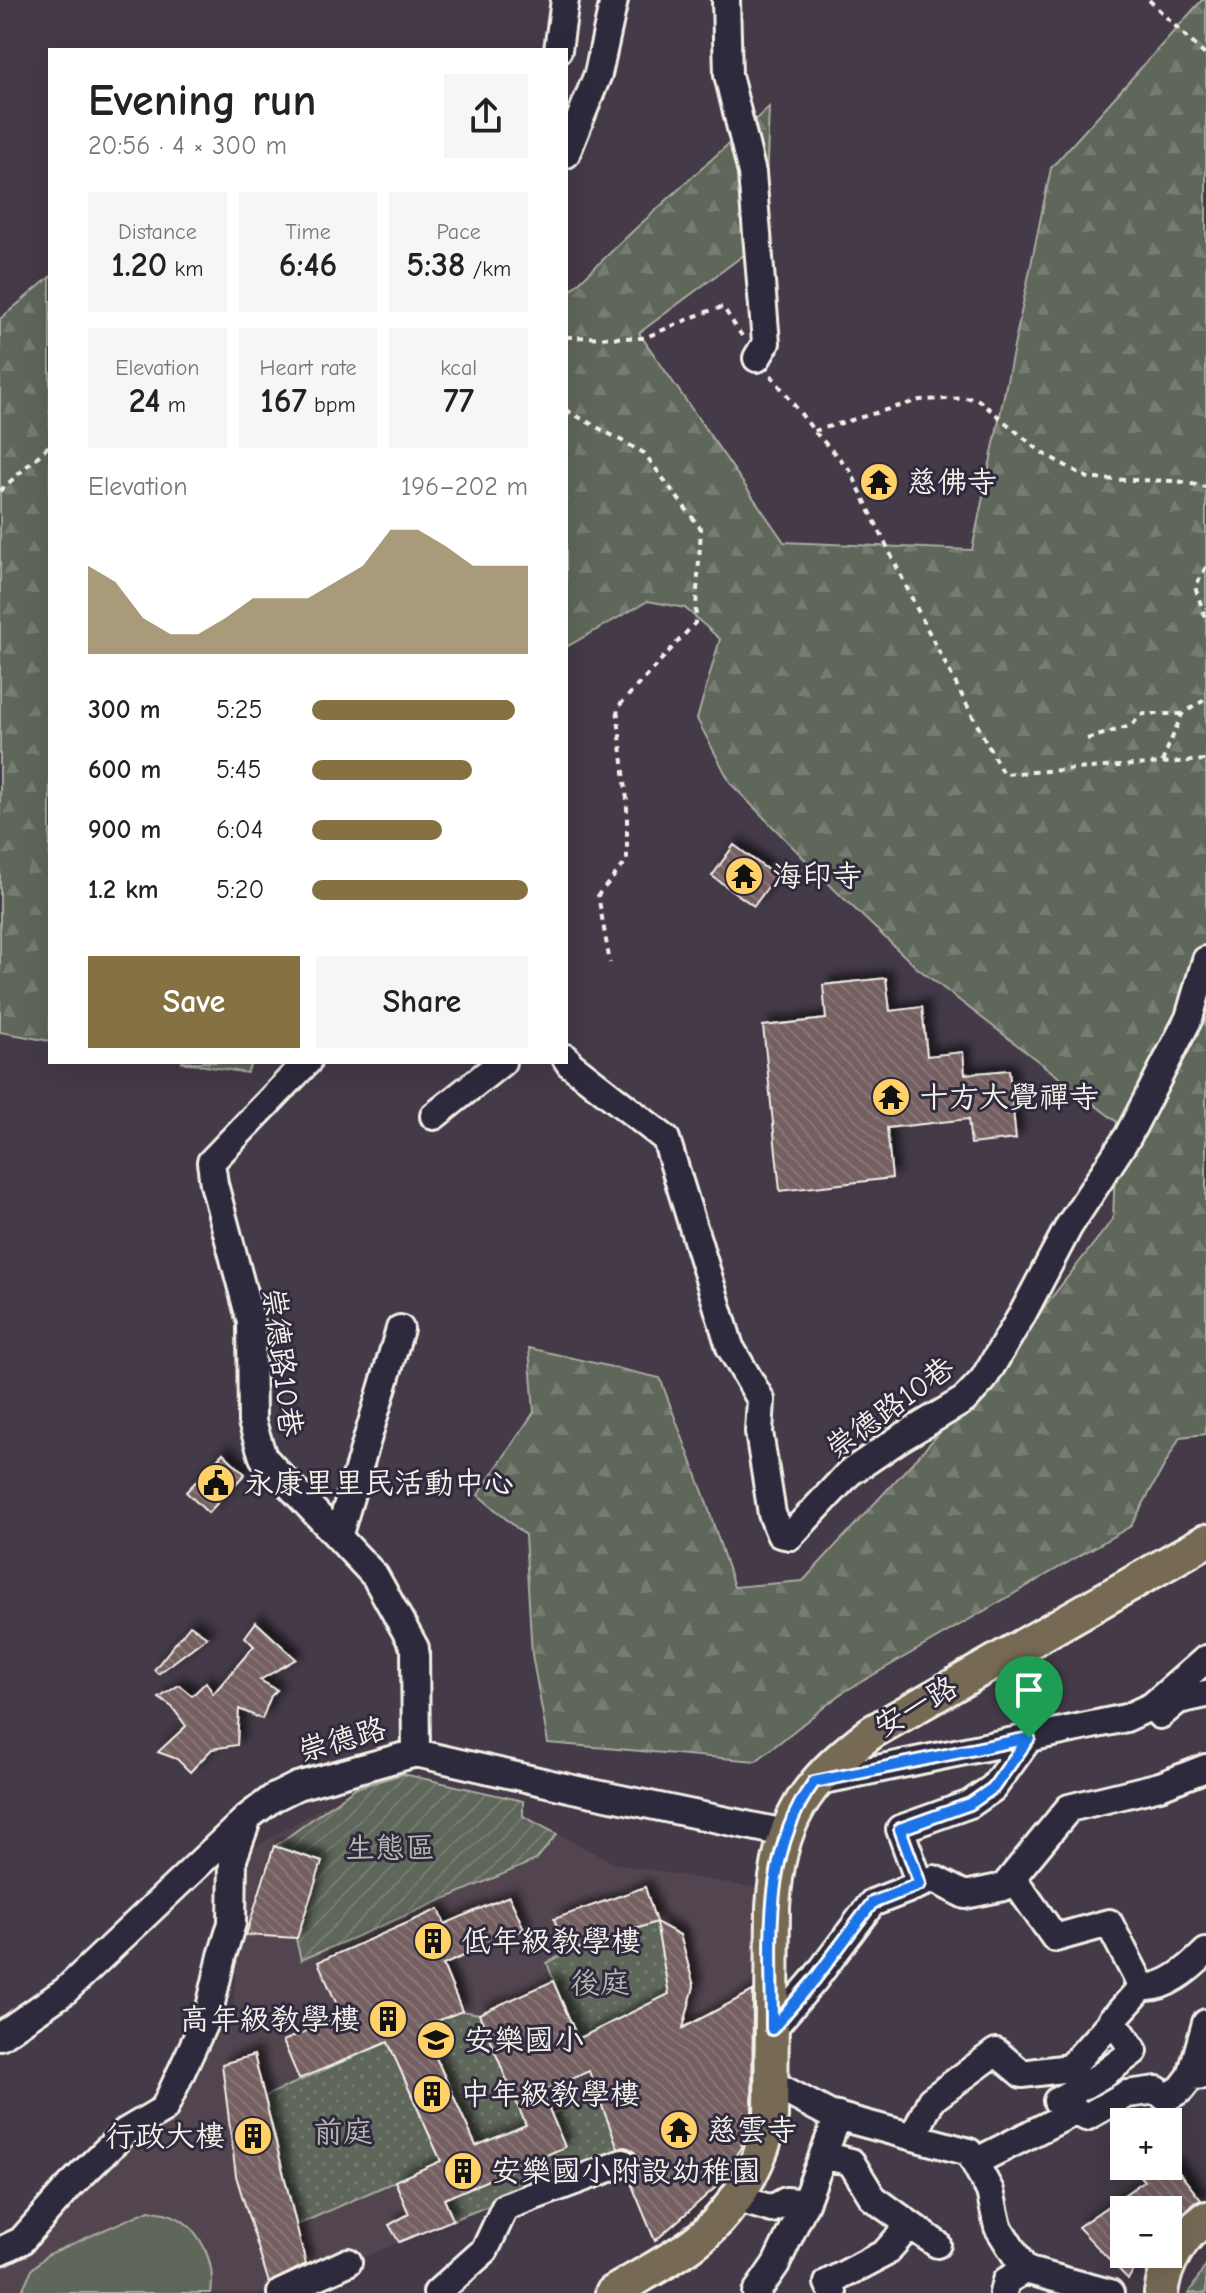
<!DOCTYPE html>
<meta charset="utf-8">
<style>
body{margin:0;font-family:"Comic Neue","LXGW WenKai TC",sans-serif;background:#f6f6f6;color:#222;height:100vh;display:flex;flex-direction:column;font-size:30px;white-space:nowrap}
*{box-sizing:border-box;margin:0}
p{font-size:26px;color:#767676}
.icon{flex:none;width:44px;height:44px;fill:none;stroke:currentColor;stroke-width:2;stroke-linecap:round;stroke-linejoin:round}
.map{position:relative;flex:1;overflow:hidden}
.drawer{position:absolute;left:48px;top:48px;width:520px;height:1016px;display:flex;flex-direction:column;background:#fff;border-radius:0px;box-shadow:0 8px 32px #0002}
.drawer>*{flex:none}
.buttons{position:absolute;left:1110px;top:2108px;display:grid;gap:16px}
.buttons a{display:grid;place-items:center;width:72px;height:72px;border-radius:0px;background:#fff;box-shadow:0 8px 32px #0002;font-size:40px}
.pin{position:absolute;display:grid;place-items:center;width:68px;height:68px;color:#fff;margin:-82px -34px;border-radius:50% 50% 50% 0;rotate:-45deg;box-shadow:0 0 8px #0007}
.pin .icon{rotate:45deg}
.round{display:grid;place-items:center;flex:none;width:84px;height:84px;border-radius:0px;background:#f6f6f6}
.head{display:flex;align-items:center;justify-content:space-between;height:136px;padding:0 40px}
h1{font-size:44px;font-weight:600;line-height:60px}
.metrics{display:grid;grid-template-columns:repeat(3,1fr);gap:12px;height:136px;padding:8px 40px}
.metrics div{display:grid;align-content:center;border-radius:0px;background:#f6f6f6;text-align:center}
.metrics b{font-size:34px;font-weight:600}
.metrics small{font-size:22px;font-weight:400}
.metrics p{font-size:22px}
.chart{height:224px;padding:16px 40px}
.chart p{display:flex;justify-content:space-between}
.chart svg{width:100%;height:144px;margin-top:8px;fill:#857141;opacity:.7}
.action{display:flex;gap:16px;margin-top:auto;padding:16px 40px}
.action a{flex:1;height:92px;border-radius:0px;background:#857141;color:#fff;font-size:32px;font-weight:600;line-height:92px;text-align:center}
.action a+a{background:#f6f6f6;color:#222}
ul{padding:0 40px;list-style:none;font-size:26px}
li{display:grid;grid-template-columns:128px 96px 1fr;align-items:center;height:60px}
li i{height:20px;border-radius:10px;background:#857141}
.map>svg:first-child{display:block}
.built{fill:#524550}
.grass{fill:#5e665a;stroke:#a9aca1;stroke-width:2}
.forest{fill:url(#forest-firs);stroke:#a9aca1;stroke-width:2}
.park{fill:url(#park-dots);stroke:#a9aca1;stroke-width:2}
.garden{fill:url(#garden-furrows);stroke:#a9aca1;stroke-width:2}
.building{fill:url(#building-back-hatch);stroke:#f4f1e8;stroke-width:2;filter:url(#shadow)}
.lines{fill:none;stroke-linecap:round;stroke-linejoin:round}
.minor-casing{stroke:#f4f1e8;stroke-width:32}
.major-casing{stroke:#f4f1e8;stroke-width:38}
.path{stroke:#f4f1e8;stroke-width:4;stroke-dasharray:6 6;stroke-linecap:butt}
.minor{stroke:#2f2a3d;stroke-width:26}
.major{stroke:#766a54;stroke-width:32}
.route-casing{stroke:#fff;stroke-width:16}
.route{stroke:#1a73e8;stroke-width:10}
.labels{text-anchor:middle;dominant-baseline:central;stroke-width:6;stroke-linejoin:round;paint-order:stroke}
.poi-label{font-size:30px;fill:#f4f1e8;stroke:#2f2a3d;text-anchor:start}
.street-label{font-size:30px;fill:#f4f1e8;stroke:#2f2a3d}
.park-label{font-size:30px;fill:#b8b9af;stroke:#2f2a3d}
</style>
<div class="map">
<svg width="1206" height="2293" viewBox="0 0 1206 2293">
<defs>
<pattern id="forest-firs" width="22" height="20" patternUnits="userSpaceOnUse" patternTransform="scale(2)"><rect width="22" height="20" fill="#5e665a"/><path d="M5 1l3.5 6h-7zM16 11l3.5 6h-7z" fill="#767c72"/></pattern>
<pattern id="park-dots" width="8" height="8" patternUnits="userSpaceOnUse" patternTransform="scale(2)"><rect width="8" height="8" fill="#5e665a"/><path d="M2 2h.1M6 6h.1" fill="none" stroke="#767c72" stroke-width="1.8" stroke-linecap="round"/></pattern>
<pattern id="garden-furrows" width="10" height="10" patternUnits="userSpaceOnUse" patternTransform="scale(2)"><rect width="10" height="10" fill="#5e665a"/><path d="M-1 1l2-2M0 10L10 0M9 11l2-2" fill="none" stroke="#767c72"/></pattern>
<pattern id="building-back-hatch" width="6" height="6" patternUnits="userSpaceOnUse" patternTransform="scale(2)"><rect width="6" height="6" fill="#745f61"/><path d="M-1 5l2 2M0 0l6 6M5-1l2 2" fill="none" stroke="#887678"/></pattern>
<filter id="shadow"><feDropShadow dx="7" dy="-7" stdDeviation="4" flood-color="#0009"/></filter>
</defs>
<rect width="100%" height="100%" fill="#443a48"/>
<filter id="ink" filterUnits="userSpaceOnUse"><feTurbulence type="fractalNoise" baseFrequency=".0125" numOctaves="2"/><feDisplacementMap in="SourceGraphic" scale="16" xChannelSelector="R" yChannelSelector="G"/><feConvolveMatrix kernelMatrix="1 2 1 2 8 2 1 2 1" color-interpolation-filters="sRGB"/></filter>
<g filter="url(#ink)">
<!-- built -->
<path class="built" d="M403,1774L523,1801V1816L616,1864L756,1888L755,1990L592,2076L620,2154L298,2283L301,2293H0V2246L191,2070L232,2016L247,1852L355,1788Z"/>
<!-- grass -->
<path class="grass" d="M149,2210C155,2212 162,2212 168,2214C200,2224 216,2263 211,2293H21L32,2269L47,2255Z"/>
<!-- forest -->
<path class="forest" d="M1202,0H1206V1434L1180,1437L1131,1526L842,1693L756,1761L548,1743L532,1655L525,1535L478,1495L534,1412L529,1348L660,1378L704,1495L734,1587L803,1581L981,1388L1113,1219L1117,1122L916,967L836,891L731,784L697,719L720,639L685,608L648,601L566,647V295L634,230L769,107L764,240L639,333L784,542L972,550L1051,168Z
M50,277V1041L0,1032V319Z
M181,1062H252L247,1073Z"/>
<!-- park -->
<path class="park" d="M656,1922L669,1994L591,2076L547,1963L566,1953Z
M462,2011L479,2014L517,2103L531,2123L476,2146L422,2027Z
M388,2042L441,2161L297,2225L265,2096Z
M597,2093L620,2154L453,2220L444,2199L564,2147L551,2114Z
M1206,2265V2293H1189Z"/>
<!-- garden -->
<path class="garden" d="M403,1774L523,1801V1816L557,1834L536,1860L301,1960L274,1847L355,1788Z"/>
<!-- building -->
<path class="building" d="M734,845L776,876L754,906L712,876Z
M886,978L890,1011L922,1007L927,1056L963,1052L965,1074L1009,1070L1016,1139L971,1144L968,1119L887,1128L892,1178L780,1191L763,1026L826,1019L823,985Z
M223,1453L245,1474L208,1513L186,1492Z
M256,1622L296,1659L260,1680L277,1690L271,1696L262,1719L239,1709L237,1745L212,1749L190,1772L177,1759L158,1752L186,1726L172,1707L159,1698L179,1685L192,1696L206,1682L213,1694L254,1646L245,1637Z
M190,1625L207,1637L158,1674L154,1670Z
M274,1846L322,1862L297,1938L246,1935Z
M645,1887L656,1922L566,1953L554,1919Z
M509,1896L524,1929L443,1965L462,2011L422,2027L476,2146L526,2125L479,2014L553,1981L578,2039L669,1994L656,1922L680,1935L694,1986L683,2028L753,1991L752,2115L741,2147L717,2186L655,2241L629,2178L636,2173L639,2166L638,2157L633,2150L626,2147L618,2148L589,2071L542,2092L565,2147L444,2199L453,2220L399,2242L389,2225L409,2214L395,2181L441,2161L388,2042L299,2079L283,2041L342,2016L318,1962L439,1909L445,1924Z
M254,2055L306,2264L269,2283L236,2176L222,2064Z
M1149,2166H1174L1201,2200L1194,2203L1177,2219L1168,2210H1124V2254H1145L1128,2279L1078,2227L1144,2181L1138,2174Z"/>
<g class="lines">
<!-- minor casing -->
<g class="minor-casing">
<path id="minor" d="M726,0L728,75L752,173L766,343L757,358
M558,50L565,0
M566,154L598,74L614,0
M566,1058L570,1064L666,1139L730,1347L761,1400L759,1432L772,1514L780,1534L790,1536L849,1473L899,1439L964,1400L983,1380L1022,1315L1069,1226L1128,1136L1189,1018L1206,960
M307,1062L211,1162L214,1184L251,1322L252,1422L263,1457L375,1576L415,1648L416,1753
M434,1116L502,1062
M338,1537L400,1329
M1160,1715L1178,1700L1206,1694
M814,1782L1126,1718L1152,1706L1206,1659
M1012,1877L1055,1938L1109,1923L1142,1987
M920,1884L900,1829L970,1804L993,1788L1029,1738
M772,2029L815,1979L872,1903L934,1879L965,1895L1004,1887L1069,1808L1160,1786L1206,1768
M0,2036L65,1991L248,1817L273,1798L297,1786L416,1753L573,1789L785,1833
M1191,2076L1206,2023
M771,2083L829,2114L969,2152L990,2191L998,2227L1025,2270L1110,2293
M1057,2101L1102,2075L1134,2051L1112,2019
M913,2137L931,2100L996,2052L1022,2074L1070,2068L1142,1987C1165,1990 1190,1968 1206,1952
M823,2155L851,2162L873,2198L937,2244
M975,2162L1076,2111L1086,2117L1127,2094L1157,2090L1166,2098L1181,2089L1191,2076L1206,2075
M736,2198L772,2209L786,2201L805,2203L838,2116
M0,2251L21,2241L67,2189L125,2132L164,2109L209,2012L222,1956L232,1923L233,1859L246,1823
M281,2293L348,2262
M437,2293L485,2250L505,2207L623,2163
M756,2293L776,2264L805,2203
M833,2293L828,2283L885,2253L909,2226
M1003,2293L1006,2281L1025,2270"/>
</g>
<!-- major casing -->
<g class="major-casing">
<path id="major" d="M612,2293C638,2277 666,2263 691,2245C732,2215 761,2166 771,2117L773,1907C779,1821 803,1784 872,1732L1206,1541
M1161,2293C1165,2263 1182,2236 1206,2218"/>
</g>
<!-- path -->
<path class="path" d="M1149,0L1206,56
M566,337L644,338L703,313L723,307L742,336
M771,375L814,431L850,470L920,615L1003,774L1206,760
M566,410L644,453L701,529L695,623L617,708L627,800V861L598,895L610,963
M814,431L920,400L976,398L1041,452L1090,479L1178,481L1206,487
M0,491L50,445
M1206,567L1195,587L1206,619
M1087,739L1130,726L1143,714H1182
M1162,762L1182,714L1206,699"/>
<!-- minor -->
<use href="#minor" class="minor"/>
<!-- major -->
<use href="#major" class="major"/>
</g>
</g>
<g class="lines" filter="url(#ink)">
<!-- route casing -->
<g class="route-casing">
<path id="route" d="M1029,1738L993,1788L970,1804L900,1829L920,1884L872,1903L815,1979L772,2029C772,1946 761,1853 814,1782Z"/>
</g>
<!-- route -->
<use href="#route" class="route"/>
</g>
<!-- icons -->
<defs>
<g id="temple-disc" transform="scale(2)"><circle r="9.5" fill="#ffd166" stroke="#2f2a3d"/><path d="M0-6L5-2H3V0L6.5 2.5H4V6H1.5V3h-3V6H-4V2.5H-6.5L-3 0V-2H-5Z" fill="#111"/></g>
<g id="civic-disc" transform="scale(2)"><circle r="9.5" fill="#ffd166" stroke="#2f2a3d"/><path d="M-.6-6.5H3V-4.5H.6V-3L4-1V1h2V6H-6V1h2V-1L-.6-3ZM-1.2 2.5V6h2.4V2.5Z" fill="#111"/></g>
<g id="building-disc" transform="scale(2)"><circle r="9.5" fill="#ffd166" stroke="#2f2a3d"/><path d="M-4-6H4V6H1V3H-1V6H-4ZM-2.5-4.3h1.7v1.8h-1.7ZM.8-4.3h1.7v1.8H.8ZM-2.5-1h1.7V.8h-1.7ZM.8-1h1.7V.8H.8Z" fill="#111"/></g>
<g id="school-disc" transform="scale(2)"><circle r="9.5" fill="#ffd166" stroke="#2f2a3d"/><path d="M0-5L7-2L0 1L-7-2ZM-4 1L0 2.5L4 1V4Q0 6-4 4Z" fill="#111"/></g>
</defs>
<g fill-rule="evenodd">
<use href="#temple-disc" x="879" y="482"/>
<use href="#temple-disc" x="744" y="876"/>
<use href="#temple-disc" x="891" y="1097"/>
<use href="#civic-disc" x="216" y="1483"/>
<use href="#building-disc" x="433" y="1941"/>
<use href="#building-disc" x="388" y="2019"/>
<use href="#school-disc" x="436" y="2040"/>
<use href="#building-disc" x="432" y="2094"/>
<use href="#temple-disc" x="679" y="2130"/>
<use href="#building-disc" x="253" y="2136"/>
<use href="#building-disc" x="463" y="2171"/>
</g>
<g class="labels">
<!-- poi labels -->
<g class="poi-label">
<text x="907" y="482">慈佛寺</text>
<text x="772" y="876">海印寺</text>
<text x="919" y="1097">十方大覺禪寺</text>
<text x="244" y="1483">永康里里民活動中心</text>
<text x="461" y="1941">低年級教學樓</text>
<text x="360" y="2019" text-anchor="end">高年級教學樓</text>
<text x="464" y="2040">安樂國小</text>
<text x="460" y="2094">中年級教學樓</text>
<text x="707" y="2130">慈雲寺</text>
<text x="225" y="2136" text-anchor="end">行政大樓</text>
<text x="491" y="2171">安樂國小附設幼稚園</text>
</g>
<!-- street labels -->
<g class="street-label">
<text transform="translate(282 1362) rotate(83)">崇德路10巷</text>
<text transform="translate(890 1408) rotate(-36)">崇德路10巷</text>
<text transform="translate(916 1707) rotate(-30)">安一路</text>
<text transform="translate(342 1740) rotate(-16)">崇德路</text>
</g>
<!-- park labels -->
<g class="park-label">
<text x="390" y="1848">生態區</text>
<text x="600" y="1983">後庭</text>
<text x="343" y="2132">前庭</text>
</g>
</g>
</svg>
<div class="buttons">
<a>+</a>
<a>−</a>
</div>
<div class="pin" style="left:1029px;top:1738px;background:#1e9e55"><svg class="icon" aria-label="arrive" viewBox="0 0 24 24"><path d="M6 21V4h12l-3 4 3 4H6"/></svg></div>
<section class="drawer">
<div class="head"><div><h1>Evening run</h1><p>20:56 · 4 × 300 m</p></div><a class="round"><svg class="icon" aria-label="share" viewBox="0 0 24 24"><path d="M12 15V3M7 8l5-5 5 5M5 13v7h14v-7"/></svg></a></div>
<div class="metrics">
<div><p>Distance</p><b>1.20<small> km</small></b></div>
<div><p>Time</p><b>6:46</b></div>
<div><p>Pace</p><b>5:38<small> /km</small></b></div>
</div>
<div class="metrics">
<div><p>Elevation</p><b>24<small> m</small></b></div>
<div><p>Heart rate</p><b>167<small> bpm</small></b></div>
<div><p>kcal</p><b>77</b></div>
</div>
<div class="chart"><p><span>Elevation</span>196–202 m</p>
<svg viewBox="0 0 160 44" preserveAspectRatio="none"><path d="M0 44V17L10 22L20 33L30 38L40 38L50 33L60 27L70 27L80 27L90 22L100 17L110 6L120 6L130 11L140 17L150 17L160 17V44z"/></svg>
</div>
<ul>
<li><b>300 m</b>5:25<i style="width:94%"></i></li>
<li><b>600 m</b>5:45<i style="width:74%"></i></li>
<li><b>900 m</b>6:04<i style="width:60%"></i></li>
<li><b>1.2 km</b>5:20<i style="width:100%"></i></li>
</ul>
<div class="action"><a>Save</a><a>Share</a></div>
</section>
</div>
